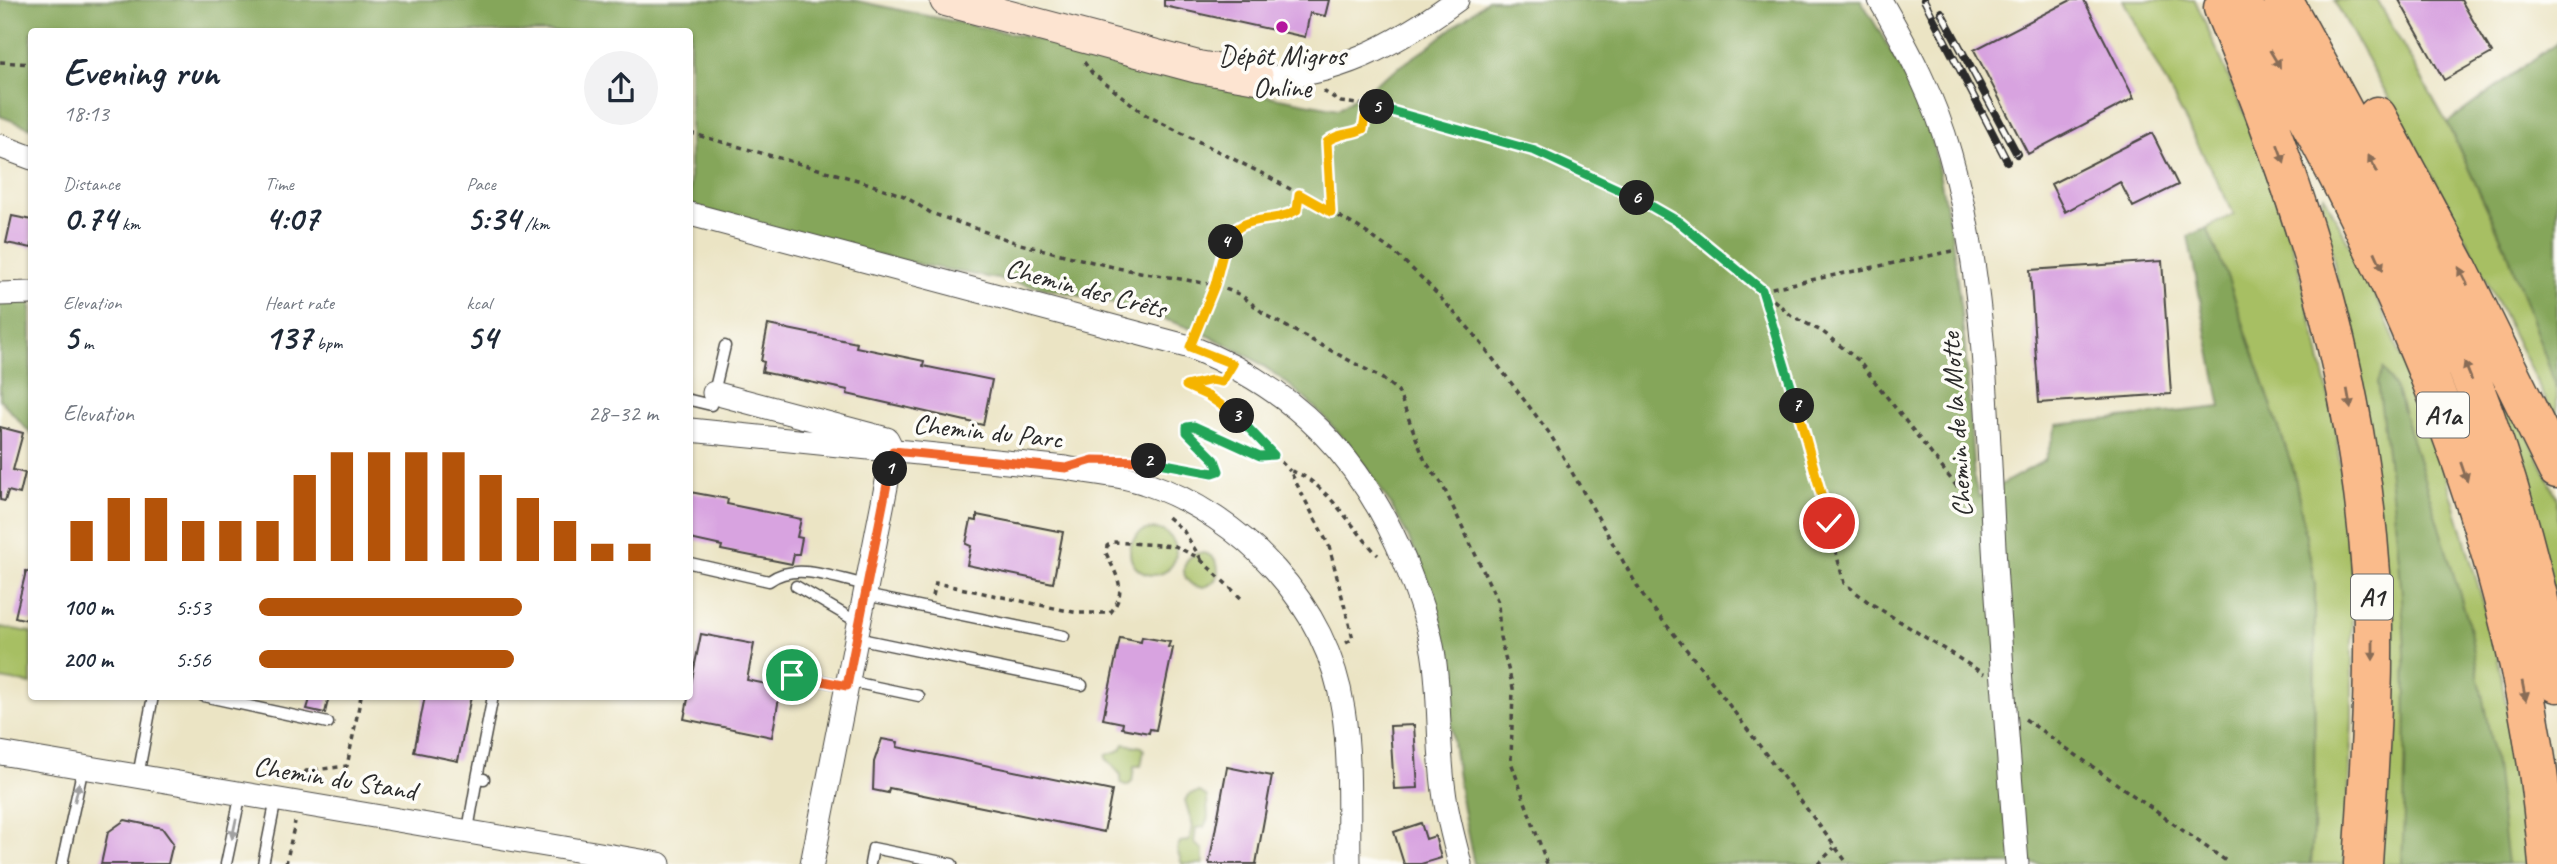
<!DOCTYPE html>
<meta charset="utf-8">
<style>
body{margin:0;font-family:Caveat,sans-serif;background:#f2f2f3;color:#1f2937;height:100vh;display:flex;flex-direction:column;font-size:26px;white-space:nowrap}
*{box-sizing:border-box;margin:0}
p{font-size:23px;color:#747a83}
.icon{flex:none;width:38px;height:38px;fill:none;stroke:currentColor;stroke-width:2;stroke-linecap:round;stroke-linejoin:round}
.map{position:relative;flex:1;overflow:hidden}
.side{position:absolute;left:28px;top:28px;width:665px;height:672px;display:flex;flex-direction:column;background:#fff;border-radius:7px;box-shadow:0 2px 5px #0004}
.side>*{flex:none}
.pin{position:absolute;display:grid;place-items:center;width:60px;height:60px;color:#fff;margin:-30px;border:4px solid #fff;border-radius:50%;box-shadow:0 2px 7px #0007}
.km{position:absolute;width:35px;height:35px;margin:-18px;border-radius:50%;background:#222;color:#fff;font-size:19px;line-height:35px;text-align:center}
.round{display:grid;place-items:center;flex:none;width:74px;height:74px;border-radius:37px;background:#f2f2f3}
.head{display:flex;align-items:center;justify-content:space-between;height:119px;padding:0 35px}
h1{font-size:38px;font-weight:700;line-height:52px}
.metrics{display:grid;grid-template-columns:repeat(3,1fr);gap:10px;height:119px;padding:7px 35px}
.metrics div{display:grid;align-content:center}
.metrics b{font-size:35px;font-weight:700}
.metrics small{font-size:19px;font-weight:400}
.metrics p{font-size:19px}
.chart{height:196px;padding:14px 35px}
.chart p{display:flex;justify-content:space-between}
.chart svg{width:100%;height:126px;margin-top:7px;stroke:#b45309;stroke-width:6}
ul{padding:0 35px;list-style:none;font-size:23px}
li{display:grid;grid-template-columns:112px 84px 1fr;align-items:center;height:52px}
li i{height:18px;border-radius:9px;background:#b45309}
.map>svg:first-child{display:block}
.green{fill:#a7bf64;stroke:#697548;stroke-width:2}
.forest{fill:#85a65a;stroke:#586842;stroke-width:2}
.building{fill:#d8a3e0}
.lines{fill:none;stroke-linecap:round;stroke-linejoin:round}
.lane-casing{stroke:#484742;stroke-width:13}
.street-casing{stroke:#484742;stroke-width:25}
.secondary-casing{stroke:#484742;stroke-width:34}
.highway-casing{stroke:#484742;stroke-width:41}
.path{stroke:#484742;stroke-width:3.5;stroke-dasharray:5 5;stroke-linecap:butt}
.lane{stroke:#fff;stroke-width:10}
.street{stroke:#fff;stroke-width:23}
.secondary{stroke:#fde4d1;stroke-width:32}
.highway{stroke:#fabb8b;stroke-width:38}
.rail-casing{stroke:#2b2b2b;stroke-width:8}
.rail{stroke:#fdfcf7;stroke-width:5;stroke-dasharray:16;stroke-linecap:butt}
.oneway{fill:#886c56}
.oneway2{fill:#a0a0a0}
.split-1-casing{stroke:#fff;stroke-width:14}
.split-2-casing{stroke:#fff;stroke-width:14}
.split-3-casing{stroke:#fff;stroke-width:14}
.split-4-casing{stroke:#fff;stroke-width:14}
.split-5-casing{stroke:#fff;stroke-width:14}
.split-6-casing{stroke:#fff;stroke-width:14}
.split-7-casing{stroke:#fff;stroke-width:14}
.split-8-casing{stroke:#fff;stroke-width:14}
.split-1{stroke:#f0652b;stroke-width:9}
.split-2{stroke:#f0652b;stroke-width:9}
.split-3{stroke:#22a559;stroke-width:9}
.split-4{stroke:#f5b400;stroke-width:9}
.split-5{stroke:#f5b400;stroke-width:9}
.split-6{stroke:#22a559;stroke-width:9}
.split-7{stroke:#22a559;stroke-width:9}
.split-8{stroke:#f5b400;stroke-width:9}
.poi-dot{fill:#b5179e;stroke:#fdfcf7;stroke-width:2.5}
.labels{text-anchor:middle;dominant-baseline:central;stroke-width:7;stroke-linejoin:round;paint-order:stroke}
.shield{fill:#fdfcf7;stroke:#6a6a68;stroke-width:2}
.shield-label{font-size:26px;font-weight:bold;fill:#2b2b2b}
.poi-label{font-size:28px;fill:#2b2b2b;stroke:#fdfcf7}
.street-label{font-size:28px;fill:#2b2b2b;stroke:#fdfcf7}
</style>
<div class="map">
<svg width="2557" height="864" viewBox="0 0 2557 864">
<rect width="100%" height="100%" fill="#fdfcf7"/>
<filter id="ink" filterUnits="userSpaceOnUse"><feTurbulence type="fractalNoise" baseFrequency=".0143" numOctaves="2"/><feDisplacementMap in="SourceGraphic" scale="14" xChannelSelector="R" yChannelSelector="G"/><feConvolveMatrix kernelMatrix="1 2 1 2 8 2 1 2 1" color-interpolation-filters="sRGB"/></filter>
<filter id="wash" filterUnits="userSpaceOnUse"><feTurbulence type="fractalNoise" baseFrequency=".00686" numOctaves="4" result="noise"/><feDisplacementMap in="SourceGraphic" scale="28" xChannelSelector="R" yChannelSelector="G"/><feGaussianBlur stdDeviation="1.57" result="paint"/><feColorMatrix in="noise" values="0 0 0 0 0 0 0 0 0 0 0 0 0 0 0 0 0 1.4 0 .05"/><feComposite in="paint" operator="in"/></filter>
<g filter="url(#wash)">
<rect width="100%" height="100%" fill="#ebe4c4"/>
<!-- green -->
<path class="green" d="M2123,0H2195L2252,130L2298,263L2335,423L2352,571V720L2345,864H2311L2314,812L2315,585L2294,472L2227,276L2207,228L2234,214Z
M2334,0H2377L2447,123L2506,248L2557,389V423L2451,209Z
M2324,195L2382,309L2436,442L2495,643L2524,802L2527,864H2375L2353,361L2322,201Z
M2417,211L2483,338L2557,498V602Z
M1130 552a23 23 0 1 1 46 0a23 23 0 1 1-46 0Z
M1184 570a17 17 0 1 1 34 0a17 17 0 1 1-34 0Z
M0,627L31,632V684L0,679Z
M1124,744L1142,747L1144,750L1141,766H1134L1132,782L1127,786L1121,783V775L1106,758V755L1121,750Z
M1200,792L1207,797L1208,818L1204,827L1196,828L1194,843L1203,850V864H1182L1177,849L1180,842L1189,841L1193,827L1185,800L1190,794Z"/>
<!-- forest -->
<path class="forest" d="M0,0H853L1074,47L1231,89L1338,109L1424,50L1488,0H1861L1913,89L1932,138L1952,237L1965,346L1974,479L1979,497L2045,460L2057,425L2221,407L2188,236L2207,228L2227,276L2294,472L2315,585L2314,812L2311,864H1474C1462,812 1455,762 1449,709C1446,675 1447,637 1436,605C1399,494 1320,384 1209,336C1120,298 1022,284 927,266C847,250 768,229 690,207V32H32L31,128L0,116Z
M2557,42V389L2506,248L2447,123Z
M31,294V434L0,399V302Z
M2383,369L2397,391L2468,621L2494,757L2507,864H2402C2405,794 2407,725 2405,655C2402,564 2390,474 2378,383Z"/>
<g id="blocks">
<!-- building -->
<path class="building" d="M1164,0H1329L1325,16L1310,13L1305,37L1164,6Z
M2071,0H2084L2134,98L2028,154L1974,50Z
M2399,0H2461L2492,53L2444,80Z
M2152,133L2178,185L2133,207L2120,182L2065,212L2051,184Z
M12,216L32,220V248L6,243Z
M2162,261L2171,394L2039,403L2030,270Z
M768,325L857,343L856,347L924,361L923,366L992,380L983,425L847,394L848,390L762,372L764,362L761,361Z
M0,427L23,433L13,470L25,473L20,494L8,491L5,501L0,500Z
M690,492L728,499L727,504L801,519L797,537L802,538L799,554H794L792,564L721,550L722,546L690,539Z
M977,515L1063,532L1053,583L967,565L971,546L966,544L971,520L977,521Z
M26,571L32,572V621L15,617Z
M701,634L754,644L747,680L781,687L772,737L684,719Z
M1142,637L1170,642L1168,647L1173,648L1156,730L1150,729L1149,733L1122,728L1123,723L1103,719L1120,638L1141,642Z
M311,696H329L325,713L307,709Z
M425,696H471L458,761L414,752Z
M1414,725L1418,788L1394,789L1390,726Z
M882,739L898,742L897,747L1112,791L1104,832L889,788L888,793L873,790L874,762Z
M1227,767L1272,776L1256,864H1209Z
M125,820L162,828L173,843L168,864H101L108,832Z
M1421,823L1426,839L1435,836L1441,858L1421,864H1404L1394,832Z"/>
</g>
</g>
<g filter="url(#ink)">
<use href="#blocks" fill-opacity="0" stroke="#484742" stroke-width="2"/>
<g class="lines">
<!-- lane casing -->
<g class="lane-casing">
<path id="lane" d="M690,400L711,405L725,346
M690,563L769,581C796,561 836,579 867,585
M796,586L859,623
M865,595L1064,636
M856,638L1082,685
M792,675L847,686
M848,681L919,696
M203,696L328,723
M138,776L153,696
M484,779L477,778L493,696
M468,830L477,778
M62,864L83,767
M226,864L241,793
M263,864L276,799
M870,864L873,848L952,864"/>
</g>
<!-- street casing -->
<g class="street-casing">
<path id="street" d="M1880,0C1908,49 1935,99 1950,154C1986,280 1987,417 1994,547C2000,653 2009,759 2017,864
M1257,77C1333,80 1398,43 1457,0
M0,146L32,158
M690,214L1190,347C1295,388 1362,458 1405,562C1418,595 1431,629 1435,664C1440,706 1438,749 1444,791C1447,816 1454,840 1460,864
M0,294L32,293
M714,393L887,439L893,451L812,864
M690,430L1066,468C1091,473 1121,474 1145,483C1243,516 1328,605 1343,709C1351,759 1348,813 1349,864
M0,753L659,864"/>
</g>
<!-- secondary casing -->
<g class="secondary-casing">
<path id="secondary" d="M946,0L1198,67L1257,77"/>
</g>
<!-- highway casing -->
<g class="highway-casing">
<path id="highway" d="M2240,0C2397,262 2525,556 2548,864
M2283,0C2352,126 2422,251 2474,386C2511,481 2537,583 2557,683
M2223,8C2301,195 2357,370 2371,573C2377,670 2369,767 2363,864
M2377,116L2457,266L2557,469"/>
</g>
<!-- path -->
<path class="path" d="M0,62L32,64
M1084,62L1092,73L1146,115L1265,175L1358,227L1394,252L1425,281L1474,334L1550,434L1643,596L1703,670L1848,864
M1323,91L1341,102L1390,108L1535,151L1619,188L1679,222L1762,290L1813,463L1844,583L1867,601L1984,674
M690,133L861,181L904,196L931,213L1020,244L1117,268L1215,285L1241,295L1267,316L1380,377L1398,391L1425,461L1442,484L1498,602L1500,637L1513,688L1511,762L1547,864
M1331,212L1327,142L1333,136L1363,129L1367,106
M1953,251L1762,290L1792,316L1823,332L1858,360L1972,506
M1197,330L1231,232C1250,216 1276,223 1297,210L1299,194
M1274,455L1290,471
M1147,461L1213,473L1219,471L1215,460L1187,432V427L1194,426L1260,456L1274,455L1233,411L1186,386L1213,380
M1201,560L1243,600
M933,596L936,583L1078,613
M1080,613H1110C1129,591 1116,575 1106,553L1107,546L1113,542L1175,546L1201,559L1183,530L1166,516
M1346,643L1353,639L1329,546L1290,471C1321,476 1355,532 1378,555
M2025,719L2229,863
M303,783L306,771L347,766L361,696
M286,864L295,822
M1818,864L1834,848"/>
<!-- lane -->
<use href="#lane" class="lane"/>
<!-- street -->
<use href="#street" class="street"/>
<!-- secondary -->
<use href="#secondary" class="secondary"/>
<!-- highway -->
<use href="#highway" class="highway"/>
<!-- rail casing -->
<g class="rail-casing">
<path id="rail" d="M1924,0L2007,161
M1941,12L2017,154"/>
</g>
<!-- rail -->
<use href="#rail" class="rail"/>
</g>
<!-- one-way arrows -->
<defs><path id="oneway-solid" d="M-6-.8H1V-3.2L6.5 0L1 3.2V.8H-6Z" transform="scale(1.75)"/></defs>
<g class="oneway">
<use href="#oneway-solid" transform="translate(2275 59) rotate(59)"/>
<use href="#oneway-solid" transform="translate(2281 154) rotate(70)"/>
<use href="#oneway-solid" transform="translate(2373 164) rotate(-118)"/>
<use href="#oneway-solid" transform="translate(2379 261) rotate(66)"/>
<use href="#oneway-solid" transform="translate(2463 276) rotate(-117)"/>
<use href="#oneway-solid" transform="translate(2468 371) rotate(-112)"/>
<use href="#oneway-solid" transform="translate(2349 399) rotate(80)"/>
<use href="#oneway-solid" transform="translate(2464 472) rotate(71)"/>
<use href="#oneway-solid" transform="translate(2373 650) rotate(90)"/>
<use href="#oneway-solid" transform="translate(2524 691) rotate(79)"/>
</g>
<g class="oneway2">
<use href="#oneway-solid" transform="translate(77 792) rotate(-77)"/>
<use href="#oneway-solid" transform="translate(234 829) rotate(102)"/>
</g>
</g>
<g class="lines" filter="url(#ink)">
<!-- split-1 casing -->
<g class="split-1-casing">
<path id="split-1" d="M792,675L847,686L890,469"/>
</g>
<!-- split-2 casing -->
<g class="split-2-casing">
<path id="split-2" d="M890,469L893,451L1066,468L1093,460L1149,461"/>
</g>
<!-- split-3 casing -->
<g class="split-3-casing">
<path id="split-3" d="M1149,461L1213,473L1219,471L1215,460L1187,432V427L1194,426L1260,456L1274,455L1237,416"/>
</g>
<!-- split-4 casing -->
<g class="split-4-casing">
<path id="split-4" d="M1226,242L1215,285L1190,347L1233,364L1222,382L1212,380L1186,386L1208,396L1237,416"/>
</g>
<!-- split-5 casing -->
<g class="split-5-casing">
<path id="split-5" d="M1226,242C1243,211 1271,226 1297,210L1299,194L1331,212L1327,142C1337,133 1351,135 1363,129L1367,106L1377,107"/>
</g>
<!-- split-6 casing -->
<g class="split-6-casing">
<path id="split-6" d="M1377,107L1535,151L1637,198"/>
</g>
<!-- split-7 casing -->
<g class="split-7-casing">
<path id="split-7" d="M1637,198L1679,222L1762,290L1797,406"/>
</g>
<!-- split-8 casing -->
<g class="split-8-casing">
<path id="split-8" d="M1797,406L1829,523"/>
</g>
<!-- split-1 -->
<use href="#split-1" class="split-1"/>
<!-- split-2 -->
<use href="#split-2" class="split-2"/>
<!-- split-3 -->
<use href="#split-3" class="split-3"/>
<!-- split-4 -->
<use href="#split-4" class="split-4"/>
<!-- split-5 -->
<use href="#split-5" class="split-5"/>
<!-- split-6 -->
<use href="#split-6" class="split-6"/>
<!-- split-7 -->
<use href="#split-7" class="split-7"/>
<!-- split-8 -->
<use href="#split-8" class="split-8"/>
</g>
<!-- markers -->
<circle class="poi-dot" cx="1282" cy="27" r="7"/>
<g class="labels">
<!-- shield labels -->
<g class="shield">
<rect x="2417" y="392.5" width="52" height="45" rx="5"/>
<rect x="2351" y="574.5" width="42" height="45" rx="5"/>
</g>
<g class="shield-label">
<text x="2443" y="415">A1a</text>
<text x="2372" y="597">A1</text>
</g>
<!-- poi labels -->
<g class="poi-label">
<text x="1282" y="55">Dépôt Migros<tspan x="1282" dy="32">Online</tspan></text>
</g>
<!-- street labels -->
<g class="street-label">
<text transform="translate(1086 288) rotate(15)">Chemin des Crêts</text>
<text transform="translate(1956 425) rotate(-94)">Chemin de la Motte</text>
<text transform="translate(988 431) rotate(6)">Chemin du Parc</text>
<text transform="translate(335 778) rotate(9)">Chemin du Stand</text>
</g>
</g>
</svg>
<div class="pin" style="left:792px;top:675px;background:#1e9e55"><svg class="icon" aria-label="arrive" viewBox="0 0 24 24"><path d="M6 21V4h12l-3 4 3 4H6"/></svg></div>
<div class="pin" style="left:1829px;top:523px;background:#d93025"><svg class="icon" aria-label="check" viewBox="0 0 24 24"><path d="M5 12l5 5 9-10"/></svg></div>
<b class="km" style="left:890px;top:469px">1</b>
<b class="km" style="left:1149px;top:461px">2</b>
<b class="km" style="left:1237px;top:416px">3</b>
<b class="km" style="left:1226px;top:242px">4</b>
<b class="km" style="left:1377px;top:107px">5</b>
<b class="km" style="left:1637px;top:198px">6</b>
<b class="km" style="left:1797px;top:406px">7</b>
<section class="side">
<div class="head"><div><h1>Evening run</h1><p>18:13</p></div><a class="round"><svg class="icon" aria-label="share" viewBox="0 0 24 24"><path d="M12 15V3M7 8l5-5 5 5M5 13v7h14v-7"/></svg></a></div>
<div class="metrics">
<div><p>Distance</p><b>0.74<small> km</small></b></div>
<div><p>Time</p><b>4:07</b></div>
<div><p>Pace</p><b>5:34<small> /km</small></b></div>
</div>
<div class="metrics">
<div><p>Elevation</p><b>5<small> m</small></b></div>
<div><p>Heart rate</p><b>137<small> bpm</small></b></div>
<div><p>kcal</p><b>54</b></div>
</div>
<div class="chart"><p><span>Elevation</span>28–32 m</p>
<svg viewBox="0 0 160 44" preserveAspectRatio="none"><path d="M5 44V30M15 44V22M25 44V22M35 44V30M45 44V30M55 44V30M65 44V14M75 44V6M85 44V6M95 44V6M105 44V6M115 44V14M125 44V22M135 44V30M145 44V38M155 44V38"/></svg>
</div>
<ul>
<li><b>100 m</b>5:53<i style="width:66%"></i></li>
<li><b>200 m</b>5:56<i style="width:64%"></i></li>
</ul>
</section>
</div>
